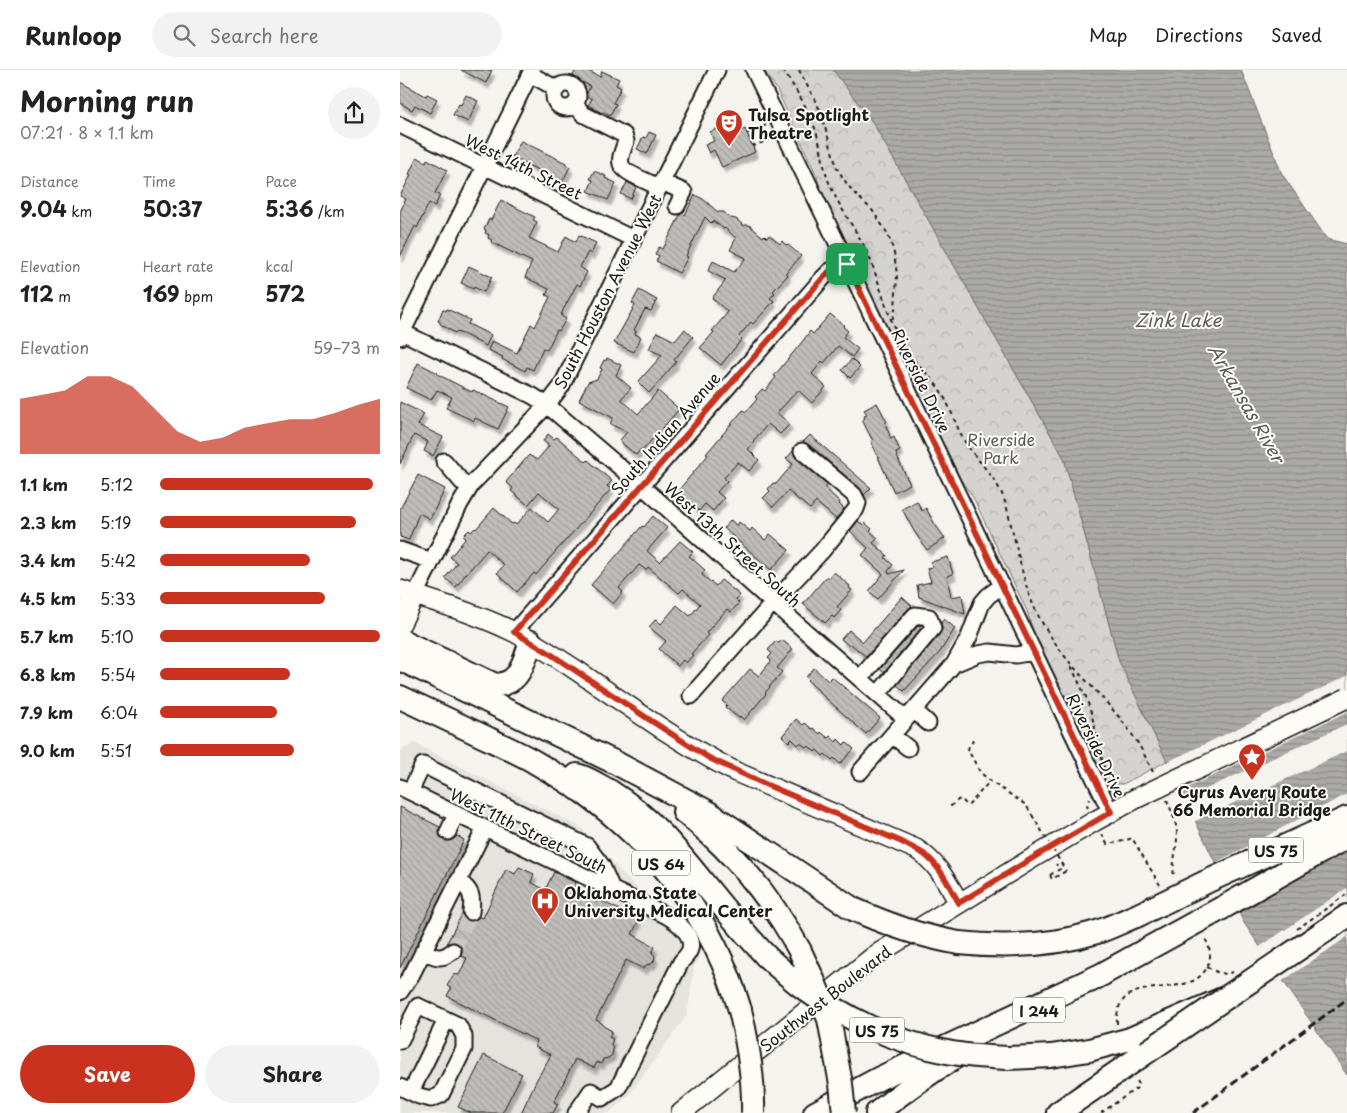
<!DOCTYPE html>
<meta charset="utf-8">
<style>
body{margin:0;font-family:"Playpen Sans",sans-serif;background:#f2f2f2;color:#222;height:100vh;display:flex;flex-direction:column;font-size:19px;white-space:nowrap}
*{box-sizing:border-box;margin:0}
p{font-size:16px;color:#767676}
.icon{flex:none;width:28px;height:28px;fill:none;stroke:currentColor;stroke-width:2;stroke-linecap:round;stroke-linejoin:round}
.map{position:relative;flex:1;overflow:hidden}
.side{display:flex;flex-direction:column;background:#fff;width:400px}
.side>*{flex:none}
.pin{position:absolute;display:grid;place-items:center;width:42px;height:42px;color:#fff;margin:-21px;border-radius:10px;box-shadow:0 2px 8px #0006}
.round{display:grid;place-items:center;flex:none;width:52px;height:52px;border-radius:26px;background:#f2f2f2}
.head{display:flex;align-items:center;justify-content:space-between;height:85px;padding:0 20px}
h1{font-size:28px;font-weight:700;line-height:38px}
.metrics{display:grid;grid-template-columns:repeat(3,1fr);gap:8px;height:85px;padding:5px 20px}
.metrics div{display:grid;align-content:center}
.metrics b{font-size:21px;font-weight:700}
.metrics small{font-size:14px;font-weight:400}
.metrics p{font-size:14px}
.chart{height:140px;padding:10px 20px}
.chart p{display:flex;justify-content:space-between}
.chart svg{width:100%;height:90px;margin-top:5px;fill:#c8321e;opacity:.7}
.primary-button{display:flex;gap:10px;margin-top:auto;padding:10px 20px}
.primary-button a{flex:1;height:58px;border-radius:30px;background:#c8321e;color:#fff;font-size:20px;font-weight:700;line-height:58px;text-align:center}
.primary-button a+a{background:#f2f2f2;color:#222}
ul{padding:0 20px;list-style:none;font-size:16px}
li{display:grid;grid-template-columns:80px 60px 1fr;align-items:center;height:38px}
li i{height:12px;border-radius:6px;background:#c8321e}
header{display:flex;align-items:center;gap:30px;box-sizing:border-box;height:70px;padding:0 25px;background:#fff;border-bottom:1px solid #e0e0e0}
header strong{font-size:24px}
nav{display:flex;gap:28px;margin-inline-start:auto;font-size:18px}
.search{width:350px;height:45px;background:#f2f2f2;display:flex;align-items:center;gap:12px;box-sizing:border-box;padding:0 18px;border-radius:28px;color:#767676;font-size:19px}
main{display:flex;flex:1;min-height:0}
.map>svg:first-child{display:block}
.built{fill:#e4e3de}
.park{fill:url(#park-crowns);stroke:#787876}
.water{fill:url(#water-rules);stroke:#72716f}
.pier{fill:#f4f3ee}
.building{fill:url(#building-back-hatch);stroke:#1c1c1c;filter:url(#shadow)}
.lines{fill:none;stroke-linecap:round;stroke-linejoin:round}
.minor-tunnel{stroke:#c9c8c4;stroke-width:15;stroke-dasharray:15 8;stroke-linecap:butt}
.minor-casing{stroke:#1c1c1c;stroke-width:19}
.major-casing{stroke:#1c1c1c;stroke-width:22}
.highway-casing{stroke:#1c1c1c;stroke-width:26}
.path{stroke:#1c1c1c;stroke-width:2;stroke-dasharray:4 4;stroke-linecap:butt}
.minor{stroke:#fdfcf7;stroke-width:15}
.major{stroke:#fdfcf7;stroke-width:19}
.highway{stroke:#fdfcf7;stroke-width:22}
.rail{stroke:#1c1c1c;stroke-width:3;stroke-dasharray:8 4;stroke-linecap:butt}
.major-bridge-casing{stroke:#1c1c1c;stroke-width:22;stroke-linecap:butt}
.highway-bridge-casing{stroke:#1c1c1c;stroke-width:26;stroke-linecap:butt}
.path-bridge{stroke:#1c1c1c;stroke-width:2;stroke-dasharray:4 4;stroke-linecap:butt}
.major-bridge{stroke:#fdfcf7;stroke-width:19}
.highway-bridge{stroke:#fdfcf7;stroke-width:22}
.route-casing{stroke:#fff;stroke-width:10}
.route{stroke:#c8321e;stroke-width:6}
.labels{text-anchor:middle;dominant-baseline:central;stroke-width:4;stroke-linejoin:round;paint-order:stroke}
.shield{fill:#fdfcf7;stroke:#605f5e;stroke-width:1}
.shield-label{font-size:15px;font-weight:bold;fill:#1c1c1c}
.poi-label{font-size:16px;font-weight:bold;fill:#1c1c1c;stroke:#fdfcf7;text-anchor:start}
.street-label{font-size:16px;fill:#1c1c1c;stroke:#fdfcf7}
.park-label{font-size:16px;fill:#5c5c5b;stroke:#fdfcf7}
.water-label{font-size:18px;font-style:italic;fill:#5c5c5a;stroke:#fdfcf7}
</style>
<header>
<strong>Runloop</strong>
<div class="search"><svg class="icon" aria-label="search" viewBox="0 0 24 24"><circle cx="10" cy="10" r="6"/><path d="M15 15l6 6"/></svg>Search here</div>
<nav><a>Map</a><a>Directions</a><a>Saved</a></nav>
</header>
<main>
<section class="side">
<div class="head"><div><h1>Morning run</h1><p>07:21 · 8 × 1.1 km</p></div><a class="round"><svg class="icon" aria-label="share" viewBox="0 0 24 24"><path d="M12 15V3M7 8l5-5 5 5M5 13v7h14v-7"/></svg></a></div>
<div class="metrics">
<div><p>Distance</p><b>9.04<small> km</small></b></div>
<div><p>Time</p><b>50:37</b></div>
<div><p>Pace</p><b>5:36<small> /km</small></b></div>
</div>
<div class="metrics">
<div><p>Elevation</p><b>112<small> m</small></b></div>
<div><p>Heart rate</p><b>169<small> bpm</small></b></div>
<div><p>kcal</p><b>572</b></div>
</div>
<div class="chart"><p><span>Elevation</span>59–73 m</p>
<svg viewBox="0 0 160 44" preserveAspectRatio="none"><path d="M0 44V17L10 15L20 13L30 6L40 6L50 11L60 22L70 33L80 38L90 36L100 31L110 29L120 27L130 27L140 24L150 20L160 17V44z"/></svg>
</div>
<ul>
<li><b>1.1 km</b>5:12<i style="width:97%"></i></li>
<li><b>2.3 km</b>5:19<i style="width:89%"></i></li>
<li><b>3.4 km</b>5:42<i style="width:68%"></i></li>
<li><b>4.5 km</b>5:33<i style="width:75%"></i></li>
<li><b>5.7 km</b>5:10<i style="width:100%"></i></li>
<li><b>6.8 km</b>5:54<i style="width:59%"></i></li>
<li><b>7.9 km</b>6:04<i style="width:53%"></i></li>
<li><b>9.0 km</b>5:51<i style="width:61%"></i></li>
</ul>
<div class="primary-button"><a>Save</a><a>Share</a></div>
</section>
<div class="map">
<svg width="947" height="1043" viewBox="0 0 947 1043">
<defs>
<pattern id="park-crowns" width="20" height="18" patternUnits="userSpaceOnUse" patternTransform="scale(1.25)"><rect width="20" height="18" fill="#d4d3cf"/><path d="M2 6a3 3 0 1 1 6 0M12 15a3 3 0 1 1 6 0" fill="none" stroke="#b5b5b1"/></pattern>
<pattern id="water-rules" width="6" height="5" patternUnits="userSpaceOnUse" patternTransform="scale(1.25)"><rect width="6" height="5" fill="#abaaa6"/><path d="M0 2.5h6" fill="none" stroke="#8a8a86"/></pattern>
<pattern id="building-back-hatch" width="6" height="6" patternUnits="userSpaceOnUse" patternTransform="scale(1.25)"><rect width="6" height="6" fill="#bebdba"/><path d="M-1 5l2 2M0 0l6 6M5-1l2 2" fill="none" stroke="#a3a29f"/></pattern>
<filter id="shadow"><feDropShadow dx="3" dy="5.5" stdDeviation="1" flood-color="#0004"/></filter>
</defs>
<rect width="100%" height="100%" fill="#f4f3ee"/>
<filter id="ink" filterUnits="userSpaceOnUse"><feTurbulence type="fractalNoise" baseFrequency=".02" numOctaves="2"/><feDisplacementMap in="SourceGraphic" scale="10" xChannelSelector="R" yChannelSelector="G"/><feConvolveMatrix kernelMatrix="1 2 1 2 8 2 1 2 1" color-interpolation-filters="sRGB"/></filter>
<g filter="url(#ink)">
<!-- built -->
<path class="built" d="M14,673L180,757L234,816L252,829L282,845L297,866L300,882L294,897L287,945L230,1024L209,1043H0V682Z"/>
<!-- park -->
<path class="park" d="M364,0H433L473,53L664,388L719,591L767,691L723,714H705L634,564L627,541L573,427L558,406L420,120L417,106L377,20Z"/>
<!-- water -->
<path class="water" d="M433,0H841L882,104L927,169L947,174V1005L844,853L719,591L664,388L473,53Z"/>
<!-- pier -->
<path class="pier" d="M947,606V642L779,722L765,693Z
M947,654V681L793,752L782,730Z
M947,724V775L834,839L813,794Z
M947,818V867L881,912L858,878Z"/>
<!-- building -->
<path class="building" d="M61,0H92L86,13Z
M176,0H187L200,7L202,1L219,9L216,15L221,18L213,33L216,34L210,45L203,42L202,43L188,35L192,29L186,26L190,16L172,7Z
M0,12L26,26L27,24L37,29L30,43L15,35L12,40L0,33Z
M66,25L78,31L68,52L53,45L59,34L61,35Z
M318,58L323,69L345,59L355,82L322,97L314,80L309,83L305,75L314,71L310,62Z
M249,62L256,65L247,84L237,79L243,67L246,68Z
M121,71L166,93V95L170,97L162,112L112,87Z
M17,87L26,92L27,89L47,100L35,123L40,125L35,136L29,133L17,158L15,156L0,187V142L6,129L0,126L11,105L9,104Z
M194,101L206,106L205,108L216,113L208,130L188,121L193,110L190,109Z
M227,112L236,117L231,129L221,124Z
M295,125L303,129L318,142H324L330,148L336,149L343,155H349L363,167L364,165L367,168L369,165L380,174L382,171L386,175L387,174L401,186L386,203L388,205L373,221L375,223L370,228L374,231L353,254L351,252L339,266L342,269L321,295L300,278L314,262L312,261L328,242L312,228L326,210L308,201L313,191L334,202L346,188L330,180L336,168L325,158L324,159L313,151L311,153L305,147L286,186L288,187L279,203L256,191L259,186L255,184L259,177L262,179L265,175L280,145L283,143L285,145Z
M101,130L135,147L133,150L137,152L129,168L158,182L166,166L176,172L179,165L196,173L191,184L188,182L180,197L187,202L180,216L177,214L163,240L161,246L166,249L159,261L157,260L147,280L143,278L133,300L127,297L125,301L102,289L103,287L88,280L92,271L117,283L131,254L135,257L150,227L146,225L149,219L125,207L132,192L91,172L92,170L88,168L89,165L85,163L86,160L84,159L89,149L91,150Z
M69,196L92,207L84,222L74,217L73,219L61,213Z
M239,220L257,230L251,241L245,239L234,260L236,261L235,264L241,267L234,282L214,273L235,235L232,233Z
M43,239L46,241L47,239L70,250L68,254L91,265L86,276L63,264L55,262V263L40,254V252L38,251Z
M430,244L444,255L443,257L448,261L443,267L458,279L452,287L438,276L424,293L422,291L412,304L426,317L412,333L398,320L377,343L390,354L380,364L368,354L353,371L354,372L348,379L359,390L349,401L338,392L324,408L327,411L317,422L324,428L313,441L305,434L299,441L277,422L308,385L306,384L343,340L346,342L357,329L355,327L362,319L365,321L376,307L374,306L402,272L410,261L413,264Z
M285,259L293,267L274,290L276,292L249,323L238,312L262,285L249,279L257,262L275,271Z
M207,288L221,295L216,305L231,318L221,329L238,344L258,321L279,339L262,359L264,362L258,368L256,365L243,380L241,379L236,385L219,371L227,362L210,354L213,348L179,330L188,312L197,309L202,299L200,298L204,290L206,291Z
M452,289L460,297L450,308L442,300Z
M18,293L38,303L37,304L72,322L73,320L109,337L98,359L75,348L74,351L46,338L52,327L37,320L31,330L6,318Z
M0,332L24,344L18,355L43,367L33,386L24,381L28,372L14,365L0,394Z
M477,333L487,352L485,353L491,369L494,367L500,381L496,383L498,389L510,414L494,422L471,372L473,371L462,350L465,348L464,346L467,344L464,340Z
M148,364L154,369L157,367L186,392L188,390L212,411L207,416L211,419L184,450L147,491H148L136,505L134,503L117,522L97,503L104,495L87,480L65,505L56,517L45,508L57,493L50,487L66,468L63,466L69,460L71,462L75,458L76,459L94,438L112,454L114,453L116,455L132,437L148,452L159,439L139,422L128,435L111,421L113,418L106,412L129,385L137,390L149,376L143,371Z
M410,365L471,418L464,425L460,418L408,374L403,372Z
M393,381L396,388L428,415L425,418L440,432L439,434L444,439L436,449L416,432L410,439L388,421L373,437L363,428L370,421L368,419L373,413L376,414L393,394L386,389Z
M18,405L45,419L30,449L19,443L9,470L0,467V439Z
M517,431L522,441L526,438L534,453L545,468L527,480L514,461L502,439Z
M253,446L267,458L247,481L260,492L280,471L293,482L289,486L305,500L302,505L316,516L321,510L340,525L336,530L339,533L331,542L327,539L306,563L308,565L291,584L293,585L286,593L283,590L278,596L259,579L266,571L249,557L256,549L261,554L277,535L290,546L300,534L283,519L279,523L248,497L246,500L239,495L219,518L223,522L213,534L191,515L242,456L244,457Z
M331,450L337,456L339,452L350,461L352,458L365,470L370,464L389,480L371,500L324,458Z
M458,451L463,455L465,453L472,459L470,461L478,468L473,473L487,485L485,488L493,495L488,501L489,504L504,500L478,529L469,521L483,504L462,485L468,478L450,461Z
M548,487L553,504L547,506L551,527L562,525L565,544L519,527L517,515L531,512L527,498L532,497L531,492Z
M434,502L450,516L449,518L452,520L437,537L441,540L434,548L432,546L425,553L403,534L427,506L429,508Z
M502,527L512,536L508,539L466,587L451,574L449,576L441,569L449,560L463,572Z
M544,549L555,558L554,560L540,582L504,621L497,615L540,564L542,559L541,553Z
M518,556L521,558L484,603L480,599Z
M382,570L393,579L377,598L382,602L370,616V617L365,623L366,624L344,650L340,646L339,648L325,637L327,635L322,631L350,599L359,606L371,591L368,588L372,584L368,580L376,571L379,573Z
M414,598L428,611L432,607L480,648L466,664L419,622V621L408,611L409,610L406,607Z
M396,649L403,655L405,653L412,659L413,658L420,664L421,662L428,668L430,666L436,672L438,669L444,675L446,672L454,679L440,694L434,688L432,690L425,684L423,686L417,680L415,682L409,676L407,678L400,673L398,675L392,669L389,672L382,666Z
M0,737L40,757L39,763L41,768L44,770L49,771L54,769L57,766L64,770L0,898Z
M119,797L134,804L131,812L145,820L154,802L176,813L173,820L197,832L198,829L239,850L232,864L255,877L252,883L255,886L254,891L251,894L246,895L244,899L226,890L196,950L203,954V956L212,961L209,967L213,969L211,974L213,980L212,985L208,988L203,989L201,994L197,992L194,998L175,989L154,1032L158,1034L153,1043H121L137,1009L151,985L135,977L137,971L47,926L51,918L47,916L54,904L59,905L67,888L61,886L62,880L60,875L57,873L53,872L47,873L62,844L65,849L69,851L75,850L79,847L83,848L106,799L115,804Z
M84,985L122,1004L102,1043H71L58,1037Z"/>
<g class="lines">
<!-- minor-tunnel -->
<path class="minor-tunnel" d="M53,881L71,842"/>
<!-- minor casing -->
<g class="minor-casing">
<path id="minor" d="M354,0L711,743
M130,4L157,19
M154 26a12 12 0 1 1 24 0a12 12 0 1 1-24 0Z
M175,34L183,44L224,65L226,71C224,78 219,87 221,94C223,103 251,113 259,117
M0,55L233,169
M262,112L284,122L277,136
M0,261L133,326L147,335L242,416L373,533L506,649
M0,267L132,0
M44,391L62,412L69,417
M0,480L32,491
M15,525L60,434L72,414L147,335L161,317L317,0
M114,562L423,208L430,201L447,194
M554,594L578,584L590,582L616,585L633,582
M460,608L515,545L529,547L533,558L478,624
M291,626L373,533L422,481L456,439L458,433L454,425L402,381
M514,640L528,653
M492,665L508,678
M460,702L554,594L569,567L582,533L588,526L601,516
M0,717L265,845C276,851 294,864 290,879C289,884 284,888 281,892L218,1018L202,1028L191,1021L176,1043
M10,722L23,695L187,776L202,796L212,819
M48,762L56,744
M58,811C72,820 73,827 71,842
M23,881C36,887 40,891 53,881
M0,922L12,904L85,758
M0,971L18,936L58,955L64,966V979L41,1025L31,1029L19,1026L0,1017
M11,1022L46,950"/>
</g>
<!-- major casing -->
<g class="major-casing">
<path id="major" d="M0,520C38,533 78,544 114,562C137,574 158,588 179,602C230,637 281,674 336,702L516,779C537,792 547,812 559,833
M0,555L15,525
M281,1043L474,886L636,786L695,751L735,729"/>
</g>
<!-- highway casing -->
<g class="highway-casing">
<path id="highway" d="M0,570L95,615C121,614 123,592 131,572
M0,589L216,693L306,741L453,839
M0,627C30,641 59,655 89,669C103,676 119,683 133,691C150,701 168,711 184,723C258,776 314,852 340,940
M177,705C190,709 200,716 211,722C259,752 288,795 323,837C337,854 351,870 366,886
M284,742C332,780 371,827 400,881
M806,812L947,748
M822,838L947,767
M559,873C606,878 652,876 697,862C710,858 723,851 736,846
M690,911L751,877
M730,969L827,927L947,846
M608,988L651,986L689,980
M415,1043L480,1008L703,904
M477,1043C503,1021 531,1002 560,984
M658,1043L709,1008"/>
</g>
<!-- path -->
<path class="path" d="M383,0C397,22 411,42 418,68C422,81 423,94 427,107C436,134 455,157 467,182C479,209 485,239 498,266C507,287 527,301 540,320C552,338 556,360 569,378C579,392 592,404 600,420C606,431 608,443 611,455C619,485 624,519 639,547C647,562 661,582 671,594C694,620 721,645 739,675C744,684 749,694 754,704
M399,0L420,40L437,98L447,114L455,124L472,140L486,161L491,172L494,183L497,205L495,240L492,251
M366,55L348,63L354,76L373,68
M671,596L686,627L692,646L704,698
M572,670L573,671L569,676L568,680L580,702L590,711L626,735L632,745
M767,730C772,742 778,755 777,769C776,782 772,795 774,808
M551,735V736L558,730L561,729L568,736L590,711
M688,738L687,736L690,729
M702,764L707,774L724,771L732,768L760,815
M650,805L652,809L666,801
M650,805L660,799L656,794
M897,859L947,824
M807,897C816,902 823,906 833,902
M717,954C714,898 787,933 806,899C813,886 810,878 804,866
M701,1043L737,1018L739,1015L736,1008"/>
<!-- minor -->
<use href="#minor" class="minor"/>
<!-- major -->
<use href="#major" class="major"/>
<!-- highway -->
<use href="#highway" class="highway"/>
<!-- rail -->
<path class="rail" d="M793,1043L947,929"/>
<!-- major-bridge casing -->
<g class="major-bridge-casing">
<path id="major-bridge" d="M735,729L947,628"/>
</g>
<!-- highway-bridge casing -->
<g class="highway-bridge-casing">
<path id="highway-bridge" d="M453,839C489,855 520,866 559,873
M736,846L806,812
M751,877L822,838
M400,881L412,907L429,949L441,1014L444,1043
M366,886C377,896 389,907 401,916C443,948 495,972 547,982C567,986 587,987 608,988
M340,940C348,974 354,1008 353,1043
M689,980L730,969
M709,1008L827,927"/>
</g>
<!-- path-bridge -->
<path class="path-bridge" d="M632,745L666,801"/>
<!-- major-bridge -->
<use href="#major-bridge" class="major-bridge"/>
<!-- highway-bridge -->
<use href="#highway-bridge" class="highway-bridge"/>
</g>
</g>
<g class="lines" filter="url(#ink)">
<!-- route casing -->
<g class="route-casing">
<path id="route" d="M447,194L711,742L636,786L559,833C549,816 540,796 524,784C517,780 509,776 502,772L367,715L309,688L250,650L146,581L114,562L423,208L430,201Z"/>
</g>
<!-- route -->
<use href="#route" class="route"/>
</g>
<!-- icons -->
<defs>
<g id="theatre-pin" transform="scale(1.4375)"><path d="M0 17L-7.5 6A9.5 9.5 0 1 1 7.5 6Z" fill="#c8321e" stroke="#fdfcf7"/><path d="M-5-5.5Q0-4 5-5.5V0Q5 5 0 6Q-5 5-5 0ZM-3.3-2.5H-1v1.5H-3.3ZM1-2.5H3.3v1.5H1ZM-2.8 1Q0 5.5 2.8 1Z" fill="#fff"/></g>
<g id="sight-pin" transform="scale(1.4375)"><path d="M0 17L-7.5 6A9.5 9.5 0 1 1 7.5 6Z" fill="#c8321e" stroke="#fdfcf7"/><path d="M0-6L1.8-2.2L6-1.7L2.9 1.2L3.7 5.4L0 3.3L-3.7 5.4L-2.9 1.2L-6-1.7L-1.8-2.2Z" fill="#fff"/></g>
<g id="hospital-pin" transform="scale(1.4375)"><path d="M0 17L-7.5 6A9.5 9.5 0 1 1 7.5 6Z" fill="#c8321e" stroke="#fdfcf7"/><path d="M-5-5h3v3.5h4V-5h3V5h-3V1.5h-4V5h-3Z" fill="#fff"/></g>
</defs>
<g fill-rule="evenodd">
<use href="#theatre-pin" x="329" y="53"/>
<use href="#sight-pin" x="852" y="687"/>
<use href="#hospital-pin" x="145" y="831"/>
</g>
<g class="labels">
<!-- shield labels -->
<g class="shield">
<rect x="848.5" y="767.5" width="55" height="25" rx="4"/>
<rect x="232" y="780.5" width="58" height="25" rx="4"/>
<rect x="613" y="927.5" width="52" height="25" rx="4"/>
<rect x="449.5" y="947.5" width="55" height="25" rx="4"/>
</g>
<g class="shield-label">
<text x="876" y="780">US 75</text>
<text x="261" y="793">US 64</text>
<text x="639" y="940">I 244</text>
<text x="477" y="960">US 75</text>
</g>
<!-- poi labels -->
<g class="poi-label">
<text x="348" y="44">Tulsa Spotlight<tspan x="348" dy="18">Theatre</tspan></text>
<text x="852" y="721" text-anchor="middle">Cyrus Avery Route<tspan x="852" dy="18">66 Memorial Bridge</tspan></text>
<text x="164" y="822">Oklahoma State<tspan x="164" dy="18">University Medical Center</tspan></text>
</g>
<!-- street labels -->
<g class="street-label">
<text transform="translate(124 96) rotate(26)">West 14th Street</text>
<text transform="translate(207 221) rotate(-63)">South Houston Avenue West</text>
<text transform="translate(522 310) rotate(64)">Riverside Drive</text>
<text transform="translate(265 363) rotate(-49)">South Indian Avenue</text>
<text transform="translate(333 474) rotate(42)">West 13th Street South</text>
<text transform="translate(697 675) rotate(64)">Riverside Drive</text>
<text transform="translate(129 760) rotate(26)">West 11th Street South</text>
<text transform="translate(425 928) rotate(-38)">Southwest Boulevard</text>
</g>
<!-- park labels -->
<g class="park-label">
<text x="601" y="369">Riverside<tspan x="601" dy="18">Park</tspan></text>
</g>
<!-- water labels -->
<g class="water-label">
<text x="778" y="249">Zink Lake</text>
<text transform="translate(847 333) rotate(60)">Arkansas River</text>
</g>
</g>
</svg>
<div class="pin" style="left:447px;top:194px;background:#1e9e55"><svg class="icon" aria-label="arrive" viewBox="0 0 24 24"><path d="M6 21V4h12l-3 4 3 4H6"/></svg></div>
</div>
</main>
